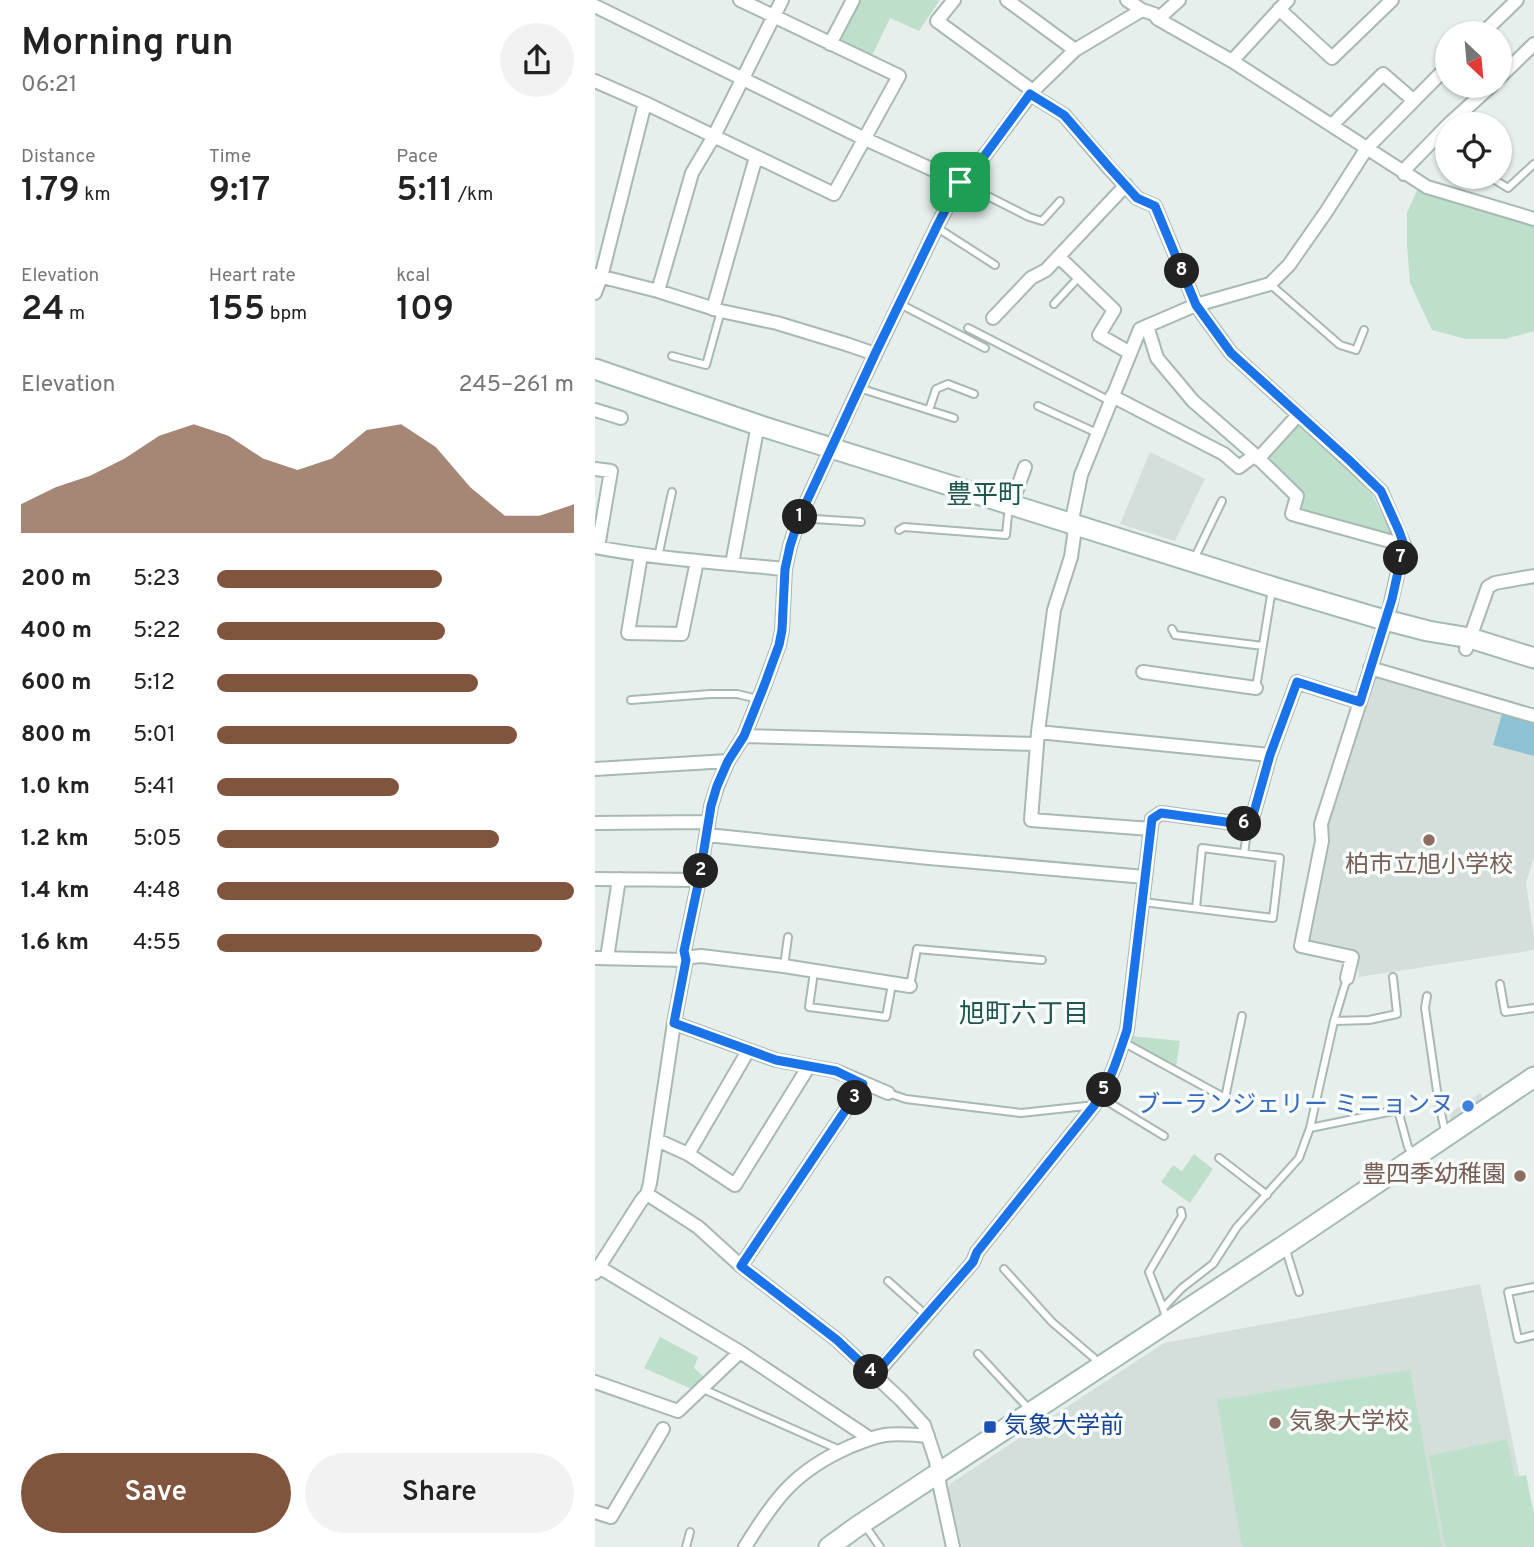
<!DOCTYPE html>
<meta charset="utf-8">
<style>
body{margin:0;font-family:Overpass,"Noto Sans JP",sans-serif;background:#f2f2f2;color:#222;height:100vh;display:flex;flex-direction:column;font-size:26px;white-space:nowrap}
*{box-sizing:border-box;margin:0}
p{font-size:23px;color:#767676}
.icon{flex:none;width:38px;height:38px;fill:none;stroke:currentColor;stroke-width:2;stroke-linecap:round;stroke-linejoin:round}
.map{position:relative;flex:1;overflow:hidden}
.panel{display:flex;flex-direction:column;background:#fff;width:595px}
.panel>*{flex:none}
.needle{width:46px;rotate:154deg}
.controls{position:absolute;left:840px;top:21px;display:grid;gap:14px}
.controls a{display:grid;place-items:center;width:77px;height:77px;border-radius:50%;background:#fff;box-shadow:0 2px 5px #0004;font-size:35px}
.pin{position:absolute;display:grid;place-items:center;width:60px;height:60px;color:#fff;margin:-30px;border-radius:14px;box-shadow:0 4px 10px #0006}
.km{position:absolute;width:35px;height:35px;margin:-18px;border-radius:50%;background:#222;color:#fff;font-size:19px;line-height:35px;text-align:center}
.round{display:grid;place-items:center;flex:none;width:74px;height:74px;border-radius:37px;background:#f2f2f2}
.summary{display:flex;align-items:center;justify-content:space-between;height:119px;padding:0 21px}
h1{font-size:38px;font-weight:600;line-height:52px}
.figures{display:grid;grid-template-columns:repeat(3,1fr);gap:10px;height:119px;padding:7px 21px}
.figures div{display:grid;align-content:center}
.figures b{font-size:35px;font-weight:600}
.figures small{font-size:19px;font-weight:400}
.figures p{font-size:19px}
.chart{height:196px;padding:14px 21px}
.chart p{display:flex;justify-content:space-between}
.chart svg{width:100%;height:126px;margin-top:7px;fill:#81553d;opacity:.7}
.primary-button{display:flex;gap:14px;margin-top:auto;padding:14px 21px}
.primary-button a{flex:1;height:80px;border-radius:42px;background:#81553d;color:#fff;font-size:28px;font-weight:600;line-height:80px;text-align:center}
.primary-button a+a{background:#f2f2f2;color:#222}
ul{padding:0 21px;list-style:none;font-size:23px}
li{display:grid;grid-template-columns:112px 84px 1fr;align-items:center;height:52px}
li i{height:18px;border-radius:9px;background:#81553d}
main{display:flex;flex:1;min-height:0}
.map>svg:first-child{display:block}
.built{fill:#d4dfdb}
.green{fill:#bee0cb}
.water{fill:#8dc1d4}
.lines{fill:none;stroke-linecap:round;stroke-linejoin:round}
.lane-casing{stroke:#a8b8b4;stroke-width:10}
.street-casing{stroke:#a8b8b4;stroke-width:16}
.secondary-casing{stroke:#a4bbb5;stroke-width:23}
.lane{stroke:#fff;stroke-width:6}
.street{stroke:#fff;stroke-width:12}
.secondary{stroke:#fff;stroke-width:19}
.route-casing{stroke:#fff;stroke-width:14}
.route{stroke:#1a73e8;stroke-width:9}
.education-dot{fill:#8d6e63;stroke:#f7fbf9;stroke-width:2.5}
.shop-dot{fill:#3f7fe0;stroke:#f7fbf9;stroke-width:2.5}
.transit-dot{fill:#1a4fb4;stroke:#f7fbf9;stroke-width:2.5}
.labels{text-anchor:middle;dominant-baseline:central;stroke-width:7;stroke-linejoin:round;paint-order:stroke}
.education-label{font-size:24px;fill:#785e54;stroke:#f7fbf9}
.shop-label{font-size:24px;fill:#366cbe;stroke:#f7fbf9;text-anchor:end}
.transit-label{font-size:24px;fill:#164399;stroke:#f7fbf9;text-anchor:start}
.neighbourhood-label{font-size:26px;fill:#1f554e;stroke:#f7fbf9}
</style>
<main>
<section class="panel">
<div class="summary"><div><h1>Morning run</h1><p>06:21</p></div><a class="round"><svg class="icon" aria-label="share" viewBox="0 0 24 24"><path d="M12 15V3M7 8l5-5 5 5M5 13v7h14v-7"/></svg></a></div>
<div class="figures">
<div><p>Distance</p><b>1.79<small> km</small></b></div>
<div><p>Time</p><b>9:17</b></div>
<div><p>Pace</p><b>5:11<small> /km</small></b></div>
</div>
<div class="figures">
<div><p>Elevation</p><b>24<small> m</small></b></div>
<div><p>Heart rate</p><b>155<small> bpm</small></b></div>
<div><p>kcal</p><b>109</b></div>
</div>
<div class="chart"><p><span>Elevation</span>245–261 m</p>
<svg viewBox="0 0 160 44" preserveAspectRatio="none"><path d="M0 44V34L10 28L20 24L30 18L40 10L50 6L60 10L70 18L80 22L90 18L100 8L110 6L120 14L130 28L140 38L150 38L160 34V44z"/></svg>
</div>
<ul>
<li><b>200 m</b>5:23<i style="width:63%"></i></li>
<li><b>400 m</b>5:22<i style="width:64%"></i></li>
<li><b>600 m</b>5:12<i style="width:73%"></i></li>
<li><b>800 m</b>5:01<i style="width:84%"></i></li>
<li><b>1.0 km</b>5:41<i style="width:51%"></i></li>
<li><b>1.2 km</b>5:05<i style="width:79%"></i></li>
<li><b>1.4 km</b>4:48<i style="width:100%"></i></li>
<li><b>1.6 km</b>4:55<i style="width:91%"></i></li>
</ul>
<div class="primary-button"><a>Save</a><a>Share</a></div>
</section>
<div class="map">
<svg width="939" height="1547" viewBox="0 0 939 1547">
<rect width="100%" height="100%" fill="#e6efec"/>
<!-- built -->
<path class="built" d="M555,452L610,479L580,541L525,524Z
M782,674L939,721V857L931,882L939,938V950L764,977L761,951L719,943L715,939L728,864L731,823L776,678Z
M886,1093L888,1102L857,1122L854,1113Z
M885,1284L932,1512H939V1547H367L352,1490L356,1483L569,1343Z"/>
<!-- green -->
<path class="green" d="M263,0H342L344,1L324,31L295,18L275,60L245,44L243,39Z
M823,188L939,225V331L910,339H871L837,330L815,283L812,245V213Z
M706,424L775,490L798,537L706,512L671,460L672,455L700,425Z
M536,1036L585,1041L581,1066L539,1045Z
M599,1154L618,1169L595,1203L566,1182L578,1165L587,1171Z
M65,1337L103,1357L99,1368L108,1376L99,1390L49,1368Z
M815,1370L847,1547H647L622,1400Z
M912,1439L920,1477L931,1475L939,1514V1547H850L834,1456Z"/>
<!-- water -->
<path class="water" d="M907,714L939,723V756L898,745Z"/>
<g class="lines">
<!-- lane casing -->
<g class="lane-casing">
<path id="lane" d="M840,138L852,146
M895,177L913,188L939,164
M365,182L434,217L447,221L465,201
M341,227L400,265
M675,284L745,345L761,350L769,330
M305,304L390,348
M459,304L484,277
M373,328L515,401
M77,356L111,365L126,311
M264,388L359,418
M443,406L502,433
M334,410L341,389L353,384L379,394
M204,518L266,522
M304,530L309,527L411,535L413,515L416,507
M63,557L77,492
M599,559L627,501
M577,629L580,635L668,646
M661,688L677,589
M36,700L115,694H142L163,699
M649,853L653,825
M548,902L678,918L685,858L607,848L601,908
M189,966L193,937
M219,972L214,1007L291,1017L297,984
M905,984L910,1012L939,1008
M315,986L322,949L447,960
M832,996L830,1008L843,1098L849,1127L852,1133
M739,1021L774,1020L802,1014L798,977
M528,1042L630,1098L647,1016
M293,1093L311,1099L426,1113L491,1106L498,1107
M505,1097L569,1136
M715,1128L803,1110L813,1147L819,1156
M624,1158L672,1195
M690,1247L704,1292
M409,1269L457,1322L499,1358L503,1366
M293,1281L332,1316
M939,1287L913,1292L923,1339L939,1335
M568,1308L554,1272L587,1216L586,1211
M571,1318L568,1308L587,1288L618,1264L642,1227L704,1158L715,1128L739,1021L752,978
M383,1354L435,1410
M108,1389L245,1450
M269,1524L285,1547
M91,1547L95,1532"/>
</g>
<!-- street casing -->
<g class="street-casing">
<path id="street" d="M359,0L342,21L438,91
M412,0L480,50
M0,6L270,139L365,182
M684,9L737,58L797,0
M547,10L559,14L563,19L637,61L832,187L939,219
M563,19L584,0
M888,33L922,0
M235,44L258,0
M637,61L693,0
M905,77L939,44
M0,81L50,103L239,194L304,76L145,0
M435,94L469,115L514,168L542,198L560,206L601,305L636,353L753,460L786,491L809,545L794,611L726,824L727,841L706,946L757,957L752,978
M854,124L896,86
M737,125L788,74L818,100
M809,174L813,166L852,126
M464,257L519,310L504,335L535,353
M0,275L63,291L126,311L182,323L251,344L280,354
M63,291L97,173L119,136L187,0
M0,293L6,277L50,103
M118,309L161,157
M398,318L436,278L451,270L531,185
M552,326L562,358L598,401L660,455L702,496L697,514L809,545
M517,396L629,454L644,467L660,455
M0,410L26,418
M663,459L703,415
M0,469L16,471L3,547
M416,506L430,467
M0,547C63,559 127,563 190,569
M46,555L33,633L87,634L102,561
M137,564L161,435L166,426
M871,649L893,587L900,583L939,576
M775,668L939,716
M548,672L661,688
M443,732L675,755
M149,736L442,744
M0,769L133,761
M0,823L113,822
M556,829L436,820L443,732L459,610L476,557L479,536L478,515L486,475L545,329L601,305L675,284L694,265L731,212L772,148L852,67
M112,835L334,858L550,877
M0,879L104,880
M0,958L91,960L97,957L106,956L189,966L315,986
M12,958L24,879
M79,1023L181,1060L241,1071L293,1093
M62,1140L93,1154L140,1185L214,1066
M93,1154L153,1051
M52,1194L103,1227L146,1266L242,1340L306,1400L329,1425L341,1461L345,1487L358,1547
M146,1266L268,1084
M4,1267L145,1352L274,1438
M0,1273L46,1201L52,1194L55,1183L79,1023L91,960L89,951L104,880L116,806L122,787L133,761L149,736L169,686L184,645L187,630L190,569L195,546L204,518L264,388L343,224L365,182L390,155L438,91L480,50L547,10L532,0
M280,1375L378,1262L382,1252L498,1107C515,1084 523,1057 532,1030L557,819L566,813L653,825L657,819L675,755L702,682L765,702
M0,1382L83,1411L145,1352
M0,1512L16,1517L68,1429
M150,1547C180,1498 200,1471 254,1447C266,1442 277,1437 290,1435C304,1433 319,1435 333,1436"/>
</g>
<!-- secondary casing -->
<g class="secondary-casing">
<path id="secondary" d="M0,369L166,426L678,587L779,617L833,631L875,638L939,658
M234,1547L263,1526L690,1245L939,1077"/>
</g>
<!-- lane -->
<use href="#lane" class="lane"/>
<!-- street -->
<use href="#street" class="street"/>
<!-- secondary -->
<use href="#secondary" class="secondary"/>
</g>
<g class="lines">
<!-- route casing -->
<g class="route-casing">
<path id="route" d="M435,94L469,115L514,167L542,198L560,206L601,305L636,353L754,460L786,491L804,531L809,545L797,599L765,702L702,682L675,755L657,819L653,825L566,813L557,819L532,1030C523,1057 515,1084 498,1107L382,1252L378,1262L279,1375L242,1340L146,1266L268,1084L241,1071L181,1060L79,1023L91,960L89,951L104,880L116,806L122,786L133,761L149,736L169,686L184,645L187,630L190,569L195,546L204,518L280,354L343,224L365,182L390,155Z"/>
</g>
<!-- route -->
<use href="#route" class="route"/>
</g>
<!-- markers -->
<g class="education-dot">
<circle cx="834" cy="840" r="7"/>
<circle cx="925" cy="1176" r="7"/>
<circle cx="680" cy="1423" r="7"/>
</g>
<circle class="shop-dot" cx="873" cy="1106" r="7"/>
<rect class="transit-dot" x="388" y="1420" width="14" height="14" rx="3.5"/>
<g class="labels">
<!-- education labels -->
<g class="education-label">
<text x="834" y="866">柏市立旭小学校</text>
<text x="911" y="1176" text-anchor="end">豊四季幼稚園</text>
<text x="694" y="1423" text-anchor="start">気象大学校</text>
</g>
<!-- shop labels -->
<g class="shop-label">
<text x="859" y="1106">ブーランジェリー ミニョンヌ</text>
</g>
<!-- transit labels -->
<g class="transit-label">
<text x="409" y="1427">気象大学前</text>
</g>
<!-- neighbourhood labels -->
<g class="neighbourhood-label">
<text x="390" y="496">豊平町</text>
<text x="429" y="1015">旭町六丁目</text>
</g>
</g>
</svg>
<div class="controls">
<a><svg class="needle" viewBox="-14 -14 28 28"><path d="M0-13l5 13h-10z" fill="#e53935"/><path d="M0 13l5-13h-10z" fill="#767676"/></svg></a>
<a><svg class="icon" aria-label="locate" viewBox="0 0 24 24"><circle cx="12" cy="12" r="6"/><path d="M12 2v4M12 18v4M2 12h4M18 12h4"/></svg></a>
</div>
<div class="pin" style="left:365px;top:182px;background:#1e9e55"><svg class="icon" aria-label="arrive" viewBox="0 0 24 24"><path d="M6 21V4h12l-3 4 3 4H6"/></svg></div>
<b class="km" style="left:205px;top:517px">1</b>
<b class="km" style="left:106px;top:871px">2</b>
<b class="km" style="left:260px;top:1098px">3</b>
<b class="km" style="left:276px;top:1372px">4</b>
<b class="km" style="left:509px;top:1090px">5</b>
<b class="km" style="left:649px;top:824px">6</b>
<b class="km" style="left:806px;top:558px">7</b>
<b class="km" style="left:587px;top:271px">8</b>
</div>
</main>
